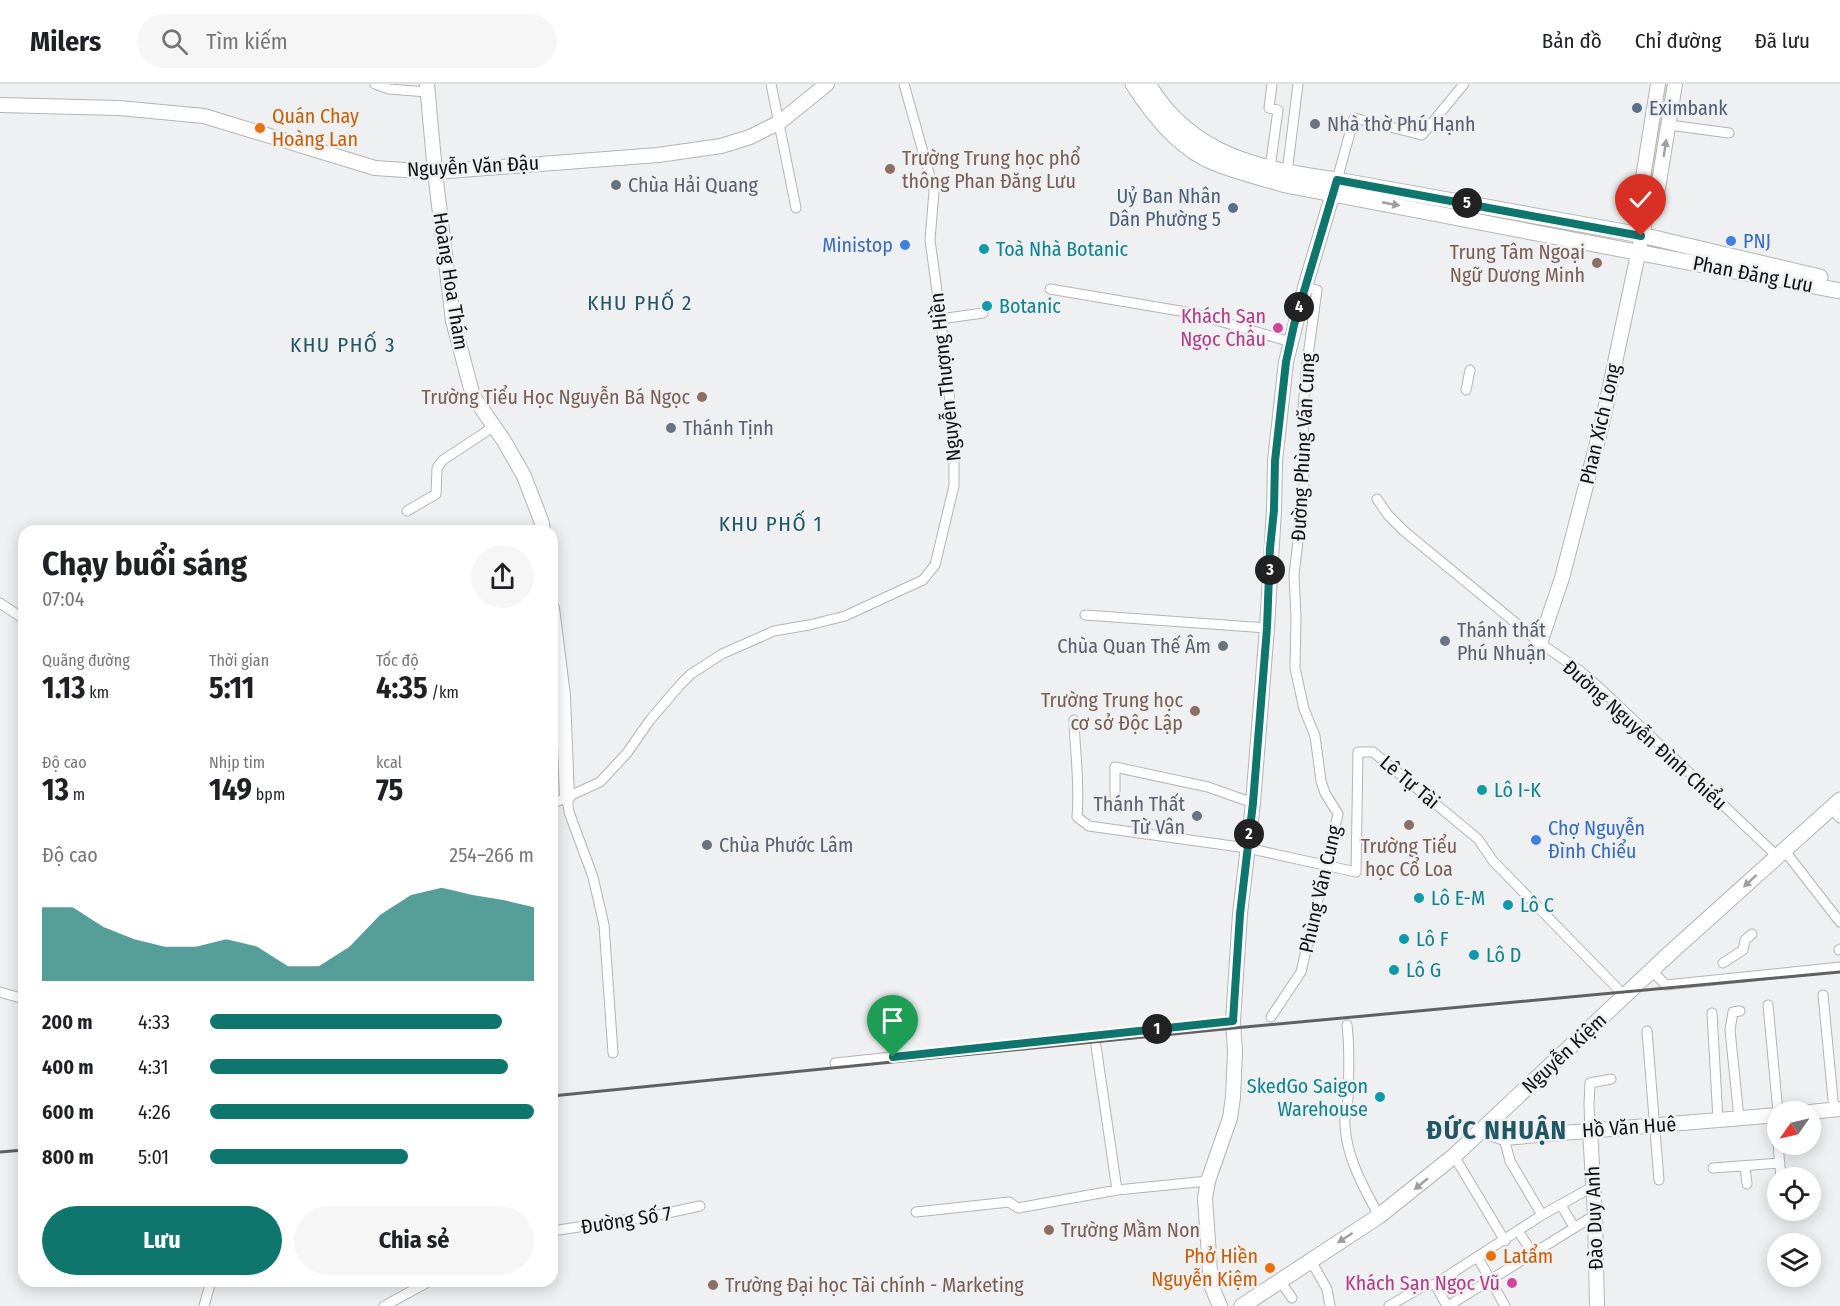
<!DOCTYPE html>
<html lang="vi">
<meta charset="utf-8">
<style>
body{margin:0;font-family:"Fira Sans Condensed",sans-serif;background:#f6f6f6;color:#202124;height:100vh;display:flex;flex-direction:column;font-size:22px;white-space:nowrap}
*{box-sizing:border-box;margin:0}
p{font-size:20px;color:#757577}
.icon{flex:none;width:33px;height:33px;fill:none;stroke:currentColor;stroke-width:2;stroke-linecap:round;stroke-linejoin:round}
.map{position:relative;flex:1;overflow:hidden}
.sheet{position:absolute;left:18px;top:441px;width:540px;height:762px;display:flex;flex-direction:column;background:#fff;border-radius:18px;box-shadow:0 3px 15px #0003}
.sheet>*{flex:none}
.needle{width:39px;rotate:236deg}
.controls{position:absolute;left:1767px;top:1017px;display:grid;gap:12px}
.controls a{display:grid;place-items:center;width:54px;height:54px;border-radius:50%;background:#fff;box-shadow:0 3px 15px #0003;font-size:30px}
.pin{position:absolute;display:grid;place-items:center;width:51px;height:51px;color:#fff;margin:-62px -26px;border-radius:50% 50% 50% 0;rotate:-45deg;box-shadow:0 0 6px #0007}
.pin .icon{rotate:45deg}
.km{position:absolute;width:30px;height:30px;margin:-15px;border-radius:50%;background:#222;color:#fff;font-size:16px;line-height:30px;text-align:center}
.round{display:grid;place-items:center;flex:none;width:63px;height:63px;border-radius:32px;background:#f6f6f6}
.headline{display:flex;align-items:center;justify-content:space-between;height:102px;padding:0 24px}
h1{font-size:33px;font-weight:700;line-height:45px}
.figures{display:grid;grid-template-columns:repeat(3,1fr);gap:9px;height:102px;padding:6px 24px}
.figures div{display:grid;align-content:center}
.figures b{font-size:30px;font-weight:700}
.figures small{font-size:16px;font-weight:400}
.figures p{font-size:16px}
.chart{height:168px;padding:12px 24px}
.chart p{display:flex;justify-content:space-between}
.chart svg{width:100%;height:108px;margin-top:6px;fill:#0f766e;opacity:.7}
.cta{display:flex;gap:12px;margin-top:auto;padding:12px 24px}
.cta a{flex:1;height:69px;border-radius:36px;background:#0f766e;color:#fff;font-size:24px;font-weight:700;line-height:69px;text-align:center}
.cta a+a{background:#f6f6f6;color:#202124}
ul{padding:0 24px;list-style:none;font-size:20px}
li{display:grid;grid-template-columns:96px 72px 1fr;align-items:center;height:45px}
li i{height:15px;border-radius:8px;background:#0f766e}
header{display:flex;align-items:center;gap:36px;box-sizing:border-box;height:84px;padding:0 30px;background:#fff;border-bottom:2px solid #e0e0e0}
header strong{font-size:28px}
nav{display:flex;gap:33px;margin-inline-start:auto;font-size:21px}
.search{width:420px;height:54px;background:#f6f6f6;display:flex;align-items:center;gap:15px;box-sizing:border-box;padding:0 21px;border-radius:33px;color:#757577;font-size:22px}
.map>svg:first-child{display:block}
.green{fill:#c6f1b8}
.lines{fill:none;stroke-linecap:round;stroke-linejoin:round}
.street-casing{stroke:#b4b4b5;stroke-width:11}
.secondary-casing{stroke:#b4b4b5;stroke-width:16}
.primary-casing{stroke:#b4b4b5;stroke-width:17}
.street{stroke:#fff;stroke-width:9}
.secondary{stroke:#fff;stroke-width:14}
.primary{stroke:#fff;stroke-width:15}
.rail{stroke:#606061;stroke-width:3}
.oneway{fill:#a0a0a1}
.route-casing{stroke:#fff;stroke-width:12}
.route{stroke:#0f766e;stroke-width:8}
.service-dot{fill:#5c6f8a;stroke:#eff0f1;stroke-width:2}
.worship-dot{fill:#6b7280;stroke:#eff0f1;stroke-width:2}
.food-dot{fill:#e8710a;stroke:#eff0f1;stroke-width:2}
.education-dot{fill:#8d6e63;stroke:#eff0f1;stroke-width:2}
.shop-dot{fill:#3f7fe0;stroke:#eff0f1;stroke-width:2}
.culture-dot{fill:#0f9aa8;stroke:#eff0f1;stroke-width:2}
.hotel-dot{fill:#d1479c;stroke:#eff0f1;stroke-width:2}
.labels{text-anchor:middle;dominant-baseline:central;stroke-width:5;stroke-linejoin:round;paint-order:stroke}
.service-label{font-size:20px;fill:#4e5e75;stroke:#eff0f1;text-anchor:start}
.food-label{font-size:20px;fill:#c56008;stroke:#eff0f1;text-anchor:start}
.worship-label{font-size:20px;fill:#5b616d;stroke:#eff0f1;text-anchor:start}
.education-label{font-size:20px;fill:#785e54;stroke:#eff0f1;text-anchor:start}
.street-label{font-size:20px;fill:#121213;stroke:#eff0f1}
.shop-label{font-size:20px;fill:#366cbe;stroke:#eff0f1;text-anchor:start}
.culture-label{font-size:20px;fill:#0d838f;stroke:#eff0f1;text-anchor:start}
.hotel-label{font-size:20px;fill:#b23c85;stroke:#eff0f1;text-anchor:end}
.neighbourhood-label{font-size:21px;letter-spacing:1.5px;fill:#215664;stroke:#eff0f1}
.district-label{font-size:26px;font-weight:bold;letter-spacing:1.5px;fill:#215664;stroke:#eff0f1}
</style>
<header>
<strong>Milers</strong>
<div class="search"><svg class="icon" aria-label="search" viewBox="0 0 24 24"><circle cx="10" cy="10" r="6"/><path d="M15 15l6 6"/></svg>Tìm kiếm</div>
<nav><a>Bản đồ</a><a>Chỉ đường</a><a>Đã lưu</a></nav>
</header>
<div class="map">
<svg width="1840" height="1222" viewBox="0 0 1840 1222">
<rect width="100%" height="100%" fill="#eff0f1"/>
<!-- green -->
<path class="green" d="M1660,0H1668L1651,107L1646,110Z"/>
<g class="lines">
<!-- street casing -->
<g class="street-casing">
<path id="street" d="M375,0L389,5L427,8
M771,0L796,124
M1669,41L1729,49
M1270,84L1278,26L1269,24L1272,0
M1287,89L1298,0
M1337,96L1354,34L1422,51L1464,0
M1050,205L1192,229L1291,258
M940,235L983,229
M1466,306L1470,286
M1377,415L1388,431L1404,447L1540,559L1579,586L1604,608L1777,772
M407,427L436,410L437,384L443,376L493,343
M0,519L24,535
M1085,531L1267,544
M1074,636C1075,669 1080,701 1077,733L1089,742L1247,764L1356,788L1358,668H1373L1478,755L1493,777L1618,905
M1115,711V683L1208,703L1253,719
M567,714L569,728L593,793L604,841L613,969
M552,720L600,698L627,669L650,636L680,601L691,590L722,570L774,547L809,541L845,532L923,496L935,481L954,402V365L946,274L930,156L934,107L904,0
M1831,724L1840,734
M1784,766L1840,838
M1839,866L1840,865
M1723,879L1743,866L1745,856L1752,850
M1652,887L1666,901L1840,883
M0,908L24,915
M1823,911L1834,1026
M1768,921L1778,1028
M1712,929L1718,1036
M1271,933L1301,888L1338,730L1325,709L1321,697L1315,652L1304,625L1295,584L1296,533L1294,491L1304,406L1303,324L1307,279L1317,206L1305,203
M1347,941C1350,965 1349,990 1348,1015C1347,1024 1344,1033 1345,1042C1347,1075 1364,1104 1379,1132
M1647,947L1659,1096
M1096,962L1117,1106
M835,979L1233,937
M1775,1031L1778,1055
M1739,1034L1730,946L1733,928L1740,927
M1590,1046L1589,1021L1590,999L1611,995
M1504,1054L1510,1077L1542,1131
M1778,1060L1781,1094
M1454,1072L1505,1157
M1745,1082L1747,1100
M1713,1084L1780,1079
M1561,1121L1574,1143
M916,1128L1009,1118L1018,1124L1117,1106L1208,1097
M552,1147L658,1131L700,1122
M1518,1147L1534,1171
M1478,1174L1505,1222
M1311,1177L1327,1205L1330,1222
M1280,1197L1292,1214
M1435,1200L1447,1222
M204,1222L211,1197
M384,1222L430,1197
M1389,1222L1420,1204L1435,1200L1542,1131L1594,1102
M1448,1222L1595,1131"/>
</g>
<!-- secondary casing -->
<g class="secondary-casing">
<path id="secondary" d="M427,0L435,88L453,237L473,312L504,357L524,392L542,439L543,447
M0,21L119,24L204,32L375,84L435,88L658,71L721,62L750,53L780,38L827,0
M1649,118L1641,106L1658,0
M552,524L563,612L567,714
M1540,559L1562,494L1602,340L1649,118L1657,110L1675,0
M1810,1028L1840,1025
M1482,1046L1504,1054L1778,1031
M1590,1046L1595,1131L1597,1222
M1220,1222L1211,1201L1205,1114L1208,1097L1230,1034L1233,1013L1235,968L1233,937L1240,830L1253,719L1267,544L1274,426L1275,377L1286,278L1305,203L1333,109"/>
</g>
<!-- primary casing -->
<g class="primary-casing">
<path id="primary" d="M1133,0C1152,30 1181,66 1215,79C1238,88 1262,94 1286,101L1840,207
M1148,0C1191,72 1259,85 1337,96L1641,151L1820,193
M1242,1222L1379,1132L1454,1072L1669,870L1840,716"/>
</g>
<!-- street -->
<use href="#street" class="street"/>
<!-- secondary -->
<use href="#secondary" class="secondary"/>
<!-- primary -->
<use href="#primary" class="primary"/>
<!-- rail -->
<path class="rail" d="M552,1012L1234,944L1840,888
M0,1068L24,1066"/>
</g>
<!-- one-way arrows -->
<defs><path id="oneway-solid" d="M-6-.8H1V-3.2L6.5 0L1 3.2V.8H-6Z" transform="scale(1.5)"/></defs>
<g class="oneway">
<use href="#oneway-solid" transform="translate(1665 64) rotate(-81)"/>
<use href="#oneway-solid" transform="translate(1391 120) rotate(11)"/>
<use href="#oneway-solid" transform="translate(1750 797) rotate(137)"/>
<use href="#oneway-solid" transform="translate(1421 1100) rotate(140)"/>
<use href="#oneway-solid" transform="translate(1345 1154) rotate(147)"/>
</g>
<g class="lines">
<!-- route casing -->
<g class="route-casing">
<path id="route" d="M893,973L1233,937L1240,830L1253,719L1267,544L1270,464L1274,426L1275,377L1286,278L1294,241L1337,96L1641,152"/>
</g>
<!-- route -->
<use href="#route" class="route"/>
</g>
<!-- markers -->
<g class="service-dot">
<circle cx="1637" cy="24" r="6"/>
<circle cx="1233" cy="124" r="6"/>
</g>
<g class="worship-dot">
<circle cx="1315" cy="40" r="6"/>
<circle cx="616" cy="101" r="6"/>
<circle cx="671" cy="344" r="6"/>
<circle cx="1445" cy="557" r="6"/>
<circle cx="1223" cy="562" r="6"/>
<circle cx="1197" cy="732" r="6"/>
<circle cx="707" cy="761" r="6"/>
</g>
<g class="food-dot">
<circle cx="260" cy="44" r="6"/>
<circle cx="1491" cy="1172" r="6"/>
<circle cx="1270" cy="1184" r="6"/>
</g>
<g class="education-dot">
<circle cx="890" cy="85" r="6"/>
<circle cx="1597" cy="179" r="6"/>
<circle cx="702" cy="313" r="6"/>
<circle cx="1195" cy="627" r="6"/>
<circle cx="1409" cy="741" r="6"/>
<circle cx="1049" cy="1146" r="6"/>
<circle cx="713" cy="1201" r="6"/>
</g>
<g class="shop-dot">
<circle cx="1731" cy="157" r="6"/>
<circle cx="905" cy="161" r="6"/>
<circle cx="1536" cy="756" r="6"/>
</g>
<g class="culture-dot">
<circle cx="984" cy="165" r="6"/>
<circle cx="987" cy="222" r="6"/>
<circle cx="1482" cy="706" r="6"/>
<circle cx="1419" cy="814" r="6"/>
<circle cx="1508" cy="821" r="6"/>
<circle cx="1404" cy="855" r="6"/>
<circle cx="1474" cy="871" r="6"/>
<circle cx="1394" cy="886" r="6"/>
<circle cx="1380" cy="1013" r="6"/>
</g>
<g class="hotel-dot">
<circle cx="1278" cy="244" r="6"/>
<circle cx="1512" cy="1199" r="6"/>
</g>
<g class="labels">
<!-- service labels -->
<g class="service-label">
<text x="1649" y="24">Eximbank</text>
<text x="1221" y="112" text-anchor="end">Uỷ Ban Nhân<tspan x="1221" dy="23">Dân Phường 5</tspan></text>
</g>
<!-- food labels -->
<g class="food-label">
<text x="272" y="32">Quán Chay<tspan x="272" dy="23">Hoàng Lan</tspan></text>
<text x="1258" y="1172" text-anchor="end">Phở Hiền<tspan x="1258" dy="23">Nguyễn Kiệm</tspan></text>
<text x="1503" y="1172">Latẩm</text>
</g>
<!-- worship labels -->
<g class="worship-label">
<text x="1327" y="40">Nhà thờ Phú Hạnh</text>
<text x="628" y="101">Chùa Hải Quang</text>
<text x="683" y="344">Thánh Tịnh</text>
<text x="1457" y="546">Thánh thất<tspan x="1457" dy="23">Phú Nhuận</tspan></text>
<text x="1211" y="562" text-anchor="end">Chùa Quan Thế Âm</text>
<text x="1185" y="720" text-anchor="end">Thánh Thất<tspan x="1185" dy="23">Từ Vân</tspan></text>
<text x="719" y="761">Chùa Phước Lâm</text>
</g>
<!-- education labels -->
<g class="education-label">
<text x="902" y="74">Trường Trung học phổ<tspan x="902" dy="23">thông Phan Đăng Lưu</tspan></text>
<text x="1585" y="168" text-anchor="end">Trung Tâm Ngoại<tspan x="1585" dy="23">Ngữ Dương Minh</tspan></text>
<text x="690" y="313" text-anchor="end">Trường Tiểu Học Nguyễn Bá Ngọc</text>
<text x="1183" y="616" text-anchor="end">Trường Trung học<tspan x="1183" dy="23">cơ sở Độc Lập</tspan></text>
<text x="1409" y="762" text-anchor="middle">Trường Tiểu<tspan x="1409" dy="23">học Cổ Loa</tspan></text>
<text x="1061" y="1146">Trường Mầm Non</text>
<text x="725" y="1201">Trường Đại học Tài chính - Marketing</text>
</g>
<!-- street labels -->
<g class="street-label">
<text transform="translate(473 82) rotate(-3)">Nguyễn Văn Đậu</text>
<text transform="translate(1753 190) rotate(11)">Phan Đăng Lưu</text>
<text transform="translate(451 197) rotate(81)">Hoàng Hoa Thám</text>
<text transform="translate(945 293) rotate(-96)">Nguyễn Thượng Hiền</text>
<text transform="translate(1600 340) rotate(-77)">Phan Xích Long</text>
<text transform="translate(1303 363) rotate(-87)">Đường Phùng Văn Cung</text>
<text transform="translate(1645 651) rotate(42)">Đường Nguyễn Đình Chiểu</text>
<text transform="translate(1410 698) rotate(40)">Lê Tự Tài</text>
<text transform="translate(1320 805) rotate(-77)">Phùng Văn Cung</text>
<text transform="translate(1564 969) rotate(-43)">Nguyễn Kiệm</text>
<text transform="translate(1629 1043) rotate(-4)">Hồ Văn Huê</text>
<text transform="translate(1594 1134) rotate(-92)">Đào Duy Anh</text>
<text transform="translate(626 1136) rotate(-9)">Đường Số 7</text>
</g>
<!-- shop labels -->
<g class="shop-label">
<text x="1743" y="157">PNJ</text>
<text x="893" y="161" text-anchor="end">Ministop</text>
<text x="1548" y="744">Chợ Nguyễn<tspan x="1548" dy="23">Đình Chiểu</tspan></text>
</g>
<!-- culture labels -->
<g class="culture-label">
<text x="996" y="165">Toà Nhà Botanic</text>
<text x="999" y="222">Botanic</text>
<text x="1494" y="706">Lô I-K</text>
<text x="1431" y="814">Lô E-M</text>
<text x="1520" y="821">Lô C</text>
<text x="1416" y="855">Lô F</text>
<text x="1486" y="871">Lô D</text>
<text x="1406" y="886">Lô G</text>
<text x="1368" y="1002" text-anchor="end">SkedGo Saigon<tspan x="1368" dy="23">Warehouse</tspan></text>
</g>
<!-- hotel labels -->
<g class="hotel-label">
<text x="1266" y="232">Khách Sạn<tspan x="1266" dy="23">Ngọc Châu</tspan></text>
<text x="1500" y="1199">Khách Sạn Ngọc Vũ</text>
</g>
<!-- neighbourhood labels -->
<g class="neighbourhood-label">
<text x="640" y="219">KHU PHỐ 2</text>
<text x="343" y="261">KHU PHỐ 3</text>
<text x="771" y="440">KHU PHỐ 1</text>
</g>
<!-- district labels -->
<g class="district-label">
<text x="1497" y="1046">ĐỨC NHUẬN</text>
</g>
</g>
</svg>
<div class="controls">
<a><svg class="needle" viewBox="-14 -14 28 28"><path d="M0-13l5 13h-10z" fill="#e53935"/><path d="M0 13l5-13h-10z" fill="#757577"/></svg></a>
<a><svg class="icon" aria-label="locate" viewBox="0 0 24 24"><circle cx="12" cy="12" r="6"/><path d="M12 2v4M12 18v4M2 12h4M18 12h4"/></svg></a>
<a><svg class="icon" aria-label="layers" viewBox="0 0 24 24"><path d="M12 4l9 5-9 5-9-5zM3 14l9 5 9-5"/></svg></a>
</div>
<div class="pin" style="left:893px;top:973px;background:#1e9e55"><svg class="icon" aria-label="arrive" viewBox="0 0 24 24"><path d="M6 21V4h12l-3 4 3 4H6"/></svg></div>
<div class="pin" style="left:1641px;top:152px;background:#d93025"><svg class="icon" aria-label="check" viewBox="0 0 24 24"><path d="M5 12l5 5 9-10"/></svg></div>
<b class="km" style="left:1157px;top:945px">1</b>
<b class="km" style="left:1249px;top:750px">2</b>
<b class="km" style="left:1270px;top:486px">3</b>
<b class="km" style="left:1299px;top:223px">4</b>
<b class="km" style="left:1467px;top:119px">5</b>
<section class="sheet">
<div class="headline"><div><h1>Chạy buổi sáng</h1><p>07:04</p></div><a class="round"><svg class="icon" aria-label="share" viewBox="0 0 24 24"><path d="M12 15V3M7 8l5-5 5 5M5 13v7h14v-7"/></svg></a></div>
<div class="figures">
<div><p>Quãng đường</p><b>1.13<small> km</small></b></div>
<div><p>Thời gian</p><b>5:11</b></div>
<div><p>Tốc độ</p><b>4:35<small> /km</small></b></div>
</div>
<div class="figures">
<div><p>Độ cao</p><b>13<small> m</small></b></div>
<div><p>Nhịp tim</p><b>149<small> bpm</small></b></div>
<div><p>kcal</p><b>75</b></div>
</div>
<div class="chart"><p><span>Độ cao</span>254–266 m</p>
<svg viewBox="0 0 160 44" preserveAspectRatio="none"><path d="M0 44V14L10 14L20 22L30 27L40 30L50 30L60 27L70 30L80 38L90 38L100 30L110 17L120 9L130 6L140 9L150 11L160 14V44z"/></svg>
</div>
<ul>
<li><b>200 m</b>4:33<i style="width:90%"></i></li>
<li><b>400 m</b>4:31<i style="width:92%"></i></li>
<li><b>600 m</b>4:26<i style="width:100%"></i></li>
<li><b>800 m</b>5:01<i style="width:61%"></i></li>
</ul>
<div class="cta"><a>Lưu</a><a>Chia sẻ</a></div>
</section>
</div>
